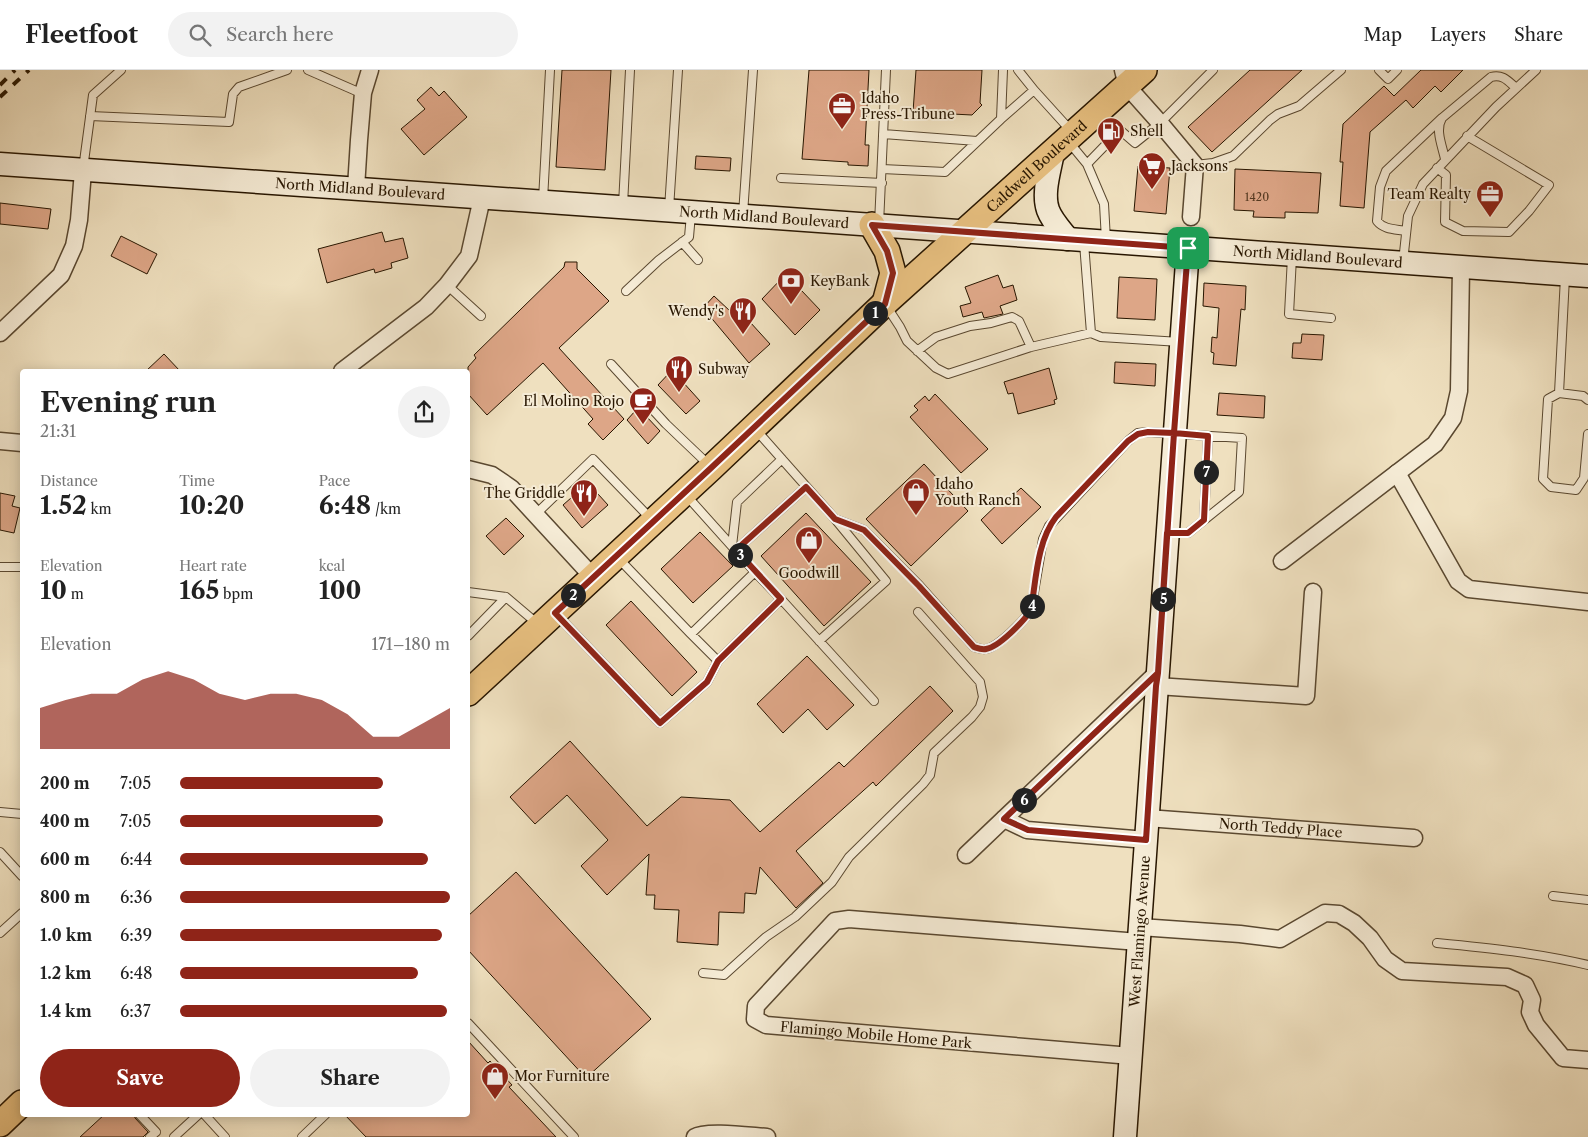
<!DOCTYPE html>
<meta charset="utf-8">
<style>
body{margin:0;font-family:"Libre Caslon Text",serif;background:#f2f2f2;color:#222;height:100vh;display:flex;flex-direction:column;font-size:19px;white-space:nowrap}
*{box-sizing:border-box;margin:0}
p{font-size:16px;color:#767676}
.icon{flex:none;width:28px;height:28px;fill:none;stroke:currentColor;stroke-width:2;stroke-linecap:round;stroke-linejoin:round}
.map{position:relative;flex:1;overflow:hidden}
.panel{position:absolute;left:20px;top:299px;width:450px;height:748px;display:flex;flex-direction:column;background:#fff;border-radius:5px;box-shadow:0 2px 12px #0003}
.panel>*{flex:none}
.pin{position:absolute;display:grid;place-items:center;width:42px;height:42px;color:#fff;margin:-21px;border-radius:10px;box-shadow:0 2px 8px #0006}
.km{position:absolute;width:25px;height:25px;margin:-12px;border-radius:50%;background:#222;color:#fff;font-size:14px;line-height:25px;text-align:center}
.round{display:grid;place-items:center;flex:none;width:52px;height:52px;border-radius:26px;background:#f2f2f2}
.headline{display:flex;align-items:center;justify-content:space-between;height:85px;padding:0 20px}
h1{font-size:28px;font-weight:700;line-height:38px}
.metrics{display:grid;grid-template-columns:repeat(3,1fr);gap:8px;height:85px;padding:5px 20px}
.metrics div{display:grid;align-content:center}
.metrics b{font-size:25px;font-weight:700}
.metrics small{font-size:14px;font-weight:400}
.metrics p{font-size:14px}
.chart{height:140px;padding:10px 20px}
.chart p{display:flex;justify-content:space-between}
.chart svg{width:100%;height:90px;margin-top:5px;fill:#8f2418;opacity:.7}
.primary-button{display:flex;gap:10px;margin-top:auto;padding:10px 20px}
.primary-button a{flex:1;height:58px;border-radius:30px;background:#8f2418;color:#fff;font-size:20px;font-weight:700;line-height:58px;text-align:center}
.primary-button a+a{background:#f2f2f2;color:#222}
ul{padding:0 20px;list-style:none;font-size:16px}
li{display:grid;grid-template-columns:80px 60px 1fr;align-items:center;height:38px}
li i{height:12px;border-radius:6px;background:#8f2418}
header{display:flex;align-items:center;gap:30px;box-sizing:border-box;height:70px;padding:0 25px;background:#fff;border-bottom:1px solid #e0e0e0}
header strong{font-size:24px}
nav{display:flex;gap:28px;margin-inline-start:auto;font-size:18px}
.search{width:350px;height:45px;background:#f2f2f2;display:flex;align-items:center;gap:12px;box-sizing:border-box;padding:0 18px;border-radius:28px;color:#767676;font-size:19px}
.map>svg:first-child{display:block}
.building{fill:#dda687;stroke:#281600}
.lines{fill:none;stroke-linecap:round;stroke-linejoin:round}
.lane-casing{stroke:#5a4830;stroke-width:10}
.street-casing{stroke:#5a4830;stroke-width:19}
.secondary-casing{stroke:#281600;stroke-width:25}
.primary-casing{stroke:#281600;stroke-width:28}
.lane{stroke:#f5ebd5;stroke-width:8}
.street{stroke:#f5ebd5;stroke-width:16}
.secondary{stroke:#f5ebd5;stroke-width:22}
.primary{stroke:#e8c080;stroke-width:25}
.rail{stroke:#281600;stroke-width:4;stroke-dasharray:9 9;stroke-linecap:butt}
.route-casing{stroke:#fff;stroke-width:10}
.route{stroke:#8f2418;stroke-width:6}
.labels{text-anchor:middle;dominant-baseline:central;stroke-width:4;stroke-linejoin:round;paint-order:stroke}
.number-label{font-size:11px;fill:#553a22}
.poi-label{font-size:14px;fill:#281600;stroke:#f5ebd5;text-anchor:start}
.street-label{font-size:14px;fill:#281600;stroke:#f5ebd5}
</style>
<header>
<strong>Fleetfoot</strong>
<div class="search"><svg class="icon" aria-label="search" viewBox="0 0 24 24"><circle cx="10" cy="10" r="6"/><path d="M15 15l6 6"/></svg>Search here</div>
<nav><a>Map</a><a>Layers</a><a>Share</a></nav>
</header>
<div class="map">
<svg width="1588" height="1067" viewBox="0 0 1588 1067">
<rect width="100%" height="100%" fill="#efe0bf"/>
<filter id="stains"><feTurbulence type="fractalNoise" baseFrequency=".004" numOctaves="4"/><feColorMatrix values="0 0 0 0 .2 0 0 0 0 .09 0 0 0 0 .02 0 0 0 .5 -.17"/></filter>
<radialGradient id="worn" r=".72"><stop offset=".6" stop-color="#630" stop-opacity="0"/><stop offset="1" stop-color="#630" stop-opacity=".3"/></radialGradient>
<!-- building -->
<path class="building" d="M562,0H611L605,100L556,97Z
M809,0H869L865,75H869L868,96L848,95V92L802,89Z
M916,0H982L980,33L982,35L972,45L913,42Z
M1250,0H1302L1212,82L1188,57Z
M1421,0H1463L1441,22L1435,16L1413,38L1406,30L1370,62L1364,138L1340,136L1343,92H1340L1343,54L1384,16L1394,26Z
M431,17L439,26L444,21L467,47L424,85L401,59L425,39L417,30Z
M696,86L731,88L730,101L695,99Z
M1138,96L1170,98L1166,144L1134,141Z
M1235,99L1321,103L1318,143L1285,142V148L1253,147L1254,141L1234,140Z
M0,133L51,139L48,159L0,154Z
M382,162L385,172L403,168L408,188L391,193L392,198L375,203L374,199L327,213L318,179Z
M121,166L157,184L147,204L111,186Z
M565,192H577V199L609,231L559,278L624,349L603,370L588,354L593,349L543,293L487,345L468,324V297L476,288L474,285L564,197Z
M998,205L1003,218L1013,215L1017,230L1000,236L1003,244L984,248L982,242L963,247L960,236L971,233L965,217Z
M783,207L798,223L801,220L820,240L795,265L762,229Z
M1119,207L1157,209L1155,250L1117,248Z
M1204,213L1246,216L1245,240L1241,239L1236,296L1213,294L1214,283L1211,282L1212,267L1217,268L1219,238L1203,236Z
M714,226L746,256L750,252L770,274L749,293L703,238Z
M1302,264L1324,265L1322,290L1292,288L1293,273H1301Z
M164,284L180,301H146Z
M1115,292L1156,294L1155,316L1114,313Z
M1049,298L1057,329L1054,330L1055,334L1018,344L1013,323L1008,324L1004,312Z
M672,300L700,331L686,344L658,315Z
M1219,323L1265,326L1264,348L1217,345Z
M935,324L988,379L961,403L910,347L918,340L914,336L925,326L929,331Z
M636,340L644,348L646,346L660,361L648,374L627,350Z
M924,394L968,441L911,496L866,449Z
M588,413L608,435L582,458L563,435Z
M1021,418L1041,437L1002,474L981,450L1004,428L1007,431Z
M0,423L15,426L12,436L20,438L14,463L0,460Z
M806,443L871,512L824,556L761,486Z
M506,448L524,466L504,485L486,466Z
M700,462L733,496L693,533L661,499Z
M631,531L697,602L672,626L606,555Z
M807,586L854,635L827,660L808,639L783,663L757,634Z
M930,616L953,641L876,716L873,712L796,781L823,813L796,838L760,797L756,824L745,823L744,843L719,842L718,875L677,872L679,840L654,839L655,825H646L649,784L607,825L581,796L608,770L567,725L535,754L510,727L570,671L647,756L681,727L730,730L760,762L839,692L844,697Z
M516,802L651,949L586,1008L468,880V846Z
M468,971L488,993L490,991L512,1015L509,1017L556,1067H366L344,1044H468Z
M105,1044H134L135,1048L148,1062L143,1067H80Z"/>
<g class="lines">
<!-- lane casing -->
<g class="lane-casing">
<path id="lane" d="M308,0L363,24
M1018,0L1034,20
M1379,0L1388,9L1397,0
M90,46L229,52L233,24L239,17L287,0
M1097,47L1114,67
M1001,49L1034,20L1072,62
M883,64L977,71
M1068,71L1087,94L1120,60L1135,73L1160,53L1213,0
M1445,89C1442,75 1435,60 1442,48L1491,7C1503,4 1508,11 1516,18
M1087,94L1104,134L1106,170
M1195,95L1213,93L1233,86L1270,50L1278,44L1299,36L1341,0
M1437,98L1446,105L1445,152L1463,161L1509,162L1529,141L1549,115L1467,66
M83,99L93,25L121,0
M882,99L945,102L1001,49L1003,0
M781,108L882,113
M543,130L550,0
M623,135L630,0
M669,139L678,0
M743,144L753,0
M879,154L886,0
M1406,161C1396,159 1384,160 1377,151L1380,117L1386,101L1442,48
M682,172L698,190
M1084,173L1091,263L1101,267L1180,272
M1292,187L1289,244L1331,248
M1403,192L1408,146L1423,114L1496,37L1536,0
M447,215L481,246
M626,221L659,190L689,167L691,144
M887,237L900,257L907,271L936,298L948,304L1031,277L1091,263
M917,281L936,267L970,256L991,253L1012,247L1019,251L1031,277
M611,294L666,354L710,396
M1559,323L1565,207
M1588,330L1583,326L1559,323L1548,329L1543,409L1551,417L1576,420L1584,408L1588,364
M757,361L835,449L864,460L919,515L974,577C977,578 982,580 986,579C998,577 1024,551 1031,540L1043,469L1049,456L1128,371L1138,363L1148,362L1242,368L1239,422L1188,463H1170
M536,444L593,389L652,450
M1204,450L1208,366
M732,476L737,432L782,389
M736,480L806,417
M619,489L691,564L755,502L686,425
M0,497H22
M755,502L781,529
M468,522L506,527L539,555
M558,546L660,653L707,612L718,591L781,529L874,631
M691,564L718,591
M468,566L506,527
M819,571L886,511L835,449
M0,742L22,744
M0,782L22,806
M1553,826L1588,830
M0,863L22,843
M1437,873C1488,878 1538,883 1588,895
M703,903L724,905L766,867L795,847L832,812L849,787L923,714L930,705L934,683L972,647L980,637L983,627L980,612L918,542
M468,953L574,1067
M139,1044L156,1062L150,1067
M204,1044L225,1067
M174,1067L199,1044
M302,1067L326,1044"/>
</g>
<!-- street casing -->
<g class="street-casing">
<g id="street">
<path d="M1123,0L1127,16L1160,53L1195,95L1191,147"/>
<path d="M356,118L359,70L363,23L370,0"/>
<path d="M0,263L61,205L74,176L79,150L83,101"/>
<path d="M342,301L426,237L447,215L469,186L482,128"/>
<path d="M0,371L22,373"/>
<path d="M468,399L492,405L511,418L593,507"/>
<path d="M1397,403L1458,511L1469,519L1588,532"/>
<path d="M1282,491L1435,374L1453,348L1459,321L1461,198"/>
<path d="M1157,616L1306,626L1313,522"/>
<path id="s1" d="M1147,748L1414,768"/>
<path d="M1004,749L1027,760L1146,770"/>
<path d="M966,785L1157,603"/>
<path d="M1140,857L1240,864L1280,869L1325,843L1339,844L1354,853L1370,868L1385,889L1402,901L1507,907L1525,915L1532,930L1530,942L1536,955L1563,988L1588,990"/>
<path d="M1131,986L766,955L755,949L756,936L835,851L849,849L1139,872"/>
<path d="M695,1067C706,1060 751,1066 767,1067"/>
</g>
</g>
<!-- secondary casing -->
<g class="secondary-casing">
<g id="secondary">
<path d="M1053,82C1050,100 1042,123 1048,140C1052,151 1061,160 1068,169"/>
<path id="s2" d="M0,94L691,142L1588,206"/>
<path id="s3" d="M1125,1067L1188,178"/>
</g>
</g>
<!-- primary casing -->
<g class="primary-casing">
<g id="primary">
<path d="M872,155L887,181L893,203L885,233"/>
<path id="s4" d="M468,623L711,398L885,233L1144,0"/>
<path d="M0,1054L22,1033"/>
</g>
</g>
<!-- lane -->
<use href="#lane" class="lane"/>
<!-- street -->
<use href="#street" class="street"/>
<!-- secondary -->
<use href="#secondary" class="secondary"/>
<!-- primary -->
<use href="#primary" class="primary"/>
<!-- rail -->
<path class="rail" d="M0,15L15,0
M0,27L29,0"/>
</g>
<g class="lines">
<!-- route casing -->
<g class="route-casing">
<path id="route" d="M1188,178L872,155L887,181L893,203L885,234L711,398L555,543L660,653L707,612L718,591L781,529L736,480L806,417L835,449L864,460L919,516L974,577C977,578 982,580 986,579C999,577 1024,551 1031,540C1036,510 1037,471 1056,447L1128,371L1138,364L1148,362L1174,363L1158,603L1156,616L1146,770L1028,760L1004,749L1158,603L1167,463H1188L1204,450L1208,366L1174,363L1188,178"/>
</g>
<!-- route -->
<use href="#route" class="route"/>
</g>
<!-- icons -->
<defs>
<g id="office-pin" transform="scale(1.4375)"><path d="M0 17L-7.5 6A9.5 9.5 0 1 1 7.5 6Z" fill="#8f2418" stroke="#f5ebd5"/><path d="M-6-3h4V-5.5h4V-3h4V5H-6ZM-1-4.5V-3h2v-1.5ZM-6 0V1H6V0Z" fill="#fff"/></g>
<g id="fuel-pin" transform="scale(1.4375)"><path d="M0 17L-7.5 6A9.5 9.5 0 1 1 7.5 6Z" fill="#8f2418" stroke="#f5ebd5"/><path d="M-5.5-6h7V0h2V4h1.3V-2.5L3-4.5l.8-.8L6-3V5H2.5V1h-1V6h-7ZM-4.2-4.7v3.2H.2V-4.7Z" fill="#fff"/></g>
<g id="supermarket-pin" transform="scale(1.4375)"><path d="M0 17L-7.5 6A9.5 9.5 0 1 1 7.5 6Z" fill="#8f2418" stroke="#f5ebd5"/><path d="M-6-5.5h2.5l.6 2H6L4.5 2H-2.5L-4.4-4H-6ZM-1.5 3.2a1.3 1.3 0 1 0 .1 0ZM3 3.2a1.3 1.3 0 1 0 .1 0Z" fill="#fff"/></g>
<g id="bank-pin" transform="scale(1.4375)"><path d="M0 17L-7.5 6A9.5 9.5 0 1 1 7.5 6Z" fill="#8f2418" stroke="#f5ebd5"/><path d="M-6-4H6V4H-6ZM0-2.3a2.3 2.3 0 1 0 0 4.6a2.3 2.3 0 1 0 0-4.6Z" fill="#fff"/></g>
<g id="restaurant-pin" transform="scale(1.4375)"><path d="M0 17L-7.5 6A9.5 9.5 0 1 1 7.5 6Z" fill="#8f2418" stroke="#f5ebd5"/><path d="M-5-6h1v4h1v-4h1v4h1v-4h1v5L-1.5 .5V6h-2V.5L-5-1ZM5-6V6H3V1.5H1.5Q1.5-4 5-6Z" fill="#fff"/></g>
<g id="cafe-pin" transform="scale(1.4375)"><path d="M0 17L-7.5 6A9.5 9.5 0 1 1 7.5 6Z" fill="#8f2418" stroke="#f5ebd5"/><path d="M-5.5-4.5H6V0H3Q3 3.5 0 3.5H-2.5Q-5.5 3.5-5.5 0ZM3-3.2v2h1.7v-2ZM-6 4.5H4V6H-6Z" fill="#fff"/></g>
<g id="shop-pin" transform="scale(1.4375)"><path d="M0 17L-7.5 6A9.5 9.5 0 1 1 7.5 6Z" fill="#8f2418" stroke="#f5ebd5"/><path d="M-5-2.5h2.3a2.7 3.5 0 0 1 5.4 0H5L5.5 6h-11ZM-1.5-2.5h3a1.5 2.3 0 0 0-3 0Z" fill="#fff"/></g>
</defs>
<g fill-rule="evenodd">
<use href="#office-pin" x="842" y="36"/>
<use href="#fuel-pin" x="1111" y="61"/>
<use href="#supermarket-pin" x="1152" y="96"/>
<use href="#office-pin" x="1490" y="124"/>
<use href="#bank-pin" x="791" y="211"/>
<use href="#restaurant-pin" x="743" y="241"/>
<use href="#restaurant-pin" x="679" y="299"/>
<use href="#cafe-pin" x="643" y="331"/>
<use href="#shop-pin" x="916" y="422"/>
<use href="#restaurant-pin" x="584" y="423"/>
<use href="#shop-pin" x="809" y="470"/>
<use href="#shop-pin" x="495" y="1006"/>
</g>
<g class="labels">
<!-- number labels -->
<g class="number-label">
<text x="1257" y="127">1420</text>
</g>
<!-- poi labels -->
<g class="poi-label">
<text x="861" y="28">Idaho<tspan x="861" dy="16">Press-Tribune</tspan></text>
<text x="1130" y="61">Shell</text>
<text x="1171" y="96">Jacksons</text>
<text x="1471" y="124" text-anchor="end">Team Realty</text>
<text x="810" y="211">KeyBank</text>
<text x="724" y="241" text-anchor="end">Wendy's</text>
<text x="698" y="299">Subway</text>
<text x="624" y="331" text-anchor="end">El Molino Rojo</text>
<text x="935" y="414">Idaho<tspan x="935" dy="16">Youth Ranch</tspan></text>
<text x="565" y="423" text-anchor="end">The Griddle</text>
<text x="809" y="503" text-anchor="middle">Goodwill</text>
<text x="514" y="1006">Mor Furniture</text>
</g>
<!-- street labels -->
<g class="street-label">
<text stroke="none"><textPath href="#s4" startOffset="775">Caldwell Boulevard</textPath></text>
<text stroke="none"><textPath href="#s2" startOffset="361">North Midland Boulevard</textPath></text>
<text stroke="none"><textPath href="#s2" startOffset="766">North Midland Boulevard</textPath></text>
<text stroke="none"><textPath href="#s2" startOffset="1321">North Midland Boulevard</textPath></text>
<text stroke="none"><textPath href="#s1" startOffset="134">North Teddy Place</textPath></text>
<text stroke="none"><textPath href="#s3" startOffset="206">West Flamingo Avenue</textPath></text>
<text transform="translate(876 965) rotate(5)">Flamingo Mobile Home Park</text>
</g>
</g>
<rect width="100%" height="100%" filter="url(#stains)"/>
<rect width="100%" height="100%" fill="url(#worn)"/>
</svg>
<div class="pin" style="left:1188px;top:178px;background:#1e9e55"><svg class="icon" aria-label="arrive" viewBox="0 0 24 24"><path d="M6 21V4h12l-3 4 3 4H6"/></svg></div>
<b class="km" style="left:875px;top:243px">1</b>
<b class="km" style="left:573px;top:525px">2</b>
<b class="km" style="left:740px;top:485px">3</b>
<b class="km" style="left:1032px;top:536px">4</b>
<b class="km" style="left:1163px;top:529px">5</b>
<b class="km" style="left:1024px;top:730px">6</b>
<b class="km" style="left:1206px;top:402px">7</b>
<section class="panel">
<div class="headline"><div><h1>Evening run</h1><p>21:31</p></div><a class="round"><svg class="icon" aria-label="share" viewBox="0 0 24 24"><path d="M12 15V3M7 8l5-5 5 5M5 13v7h14v-7"/></svg></a></div>
<div class="metrics">
<div><p>Distance</p><b>1.52<small> km</small></b></div>
<div><p>Time</p><b>10:20</b></div>
<div><p>Pace</p><b>6:48<small> /km</small></b></div>
</div>
<div class="metrics">
<div><p>Elevation</p><b>10<small> m</small></b></div>
<div><p>Heart rate</p><b>165<small> bpm</small></b></div>
<div><p>kcal</p><b>100</b></div>
</div>
<div class="chart"><p><span>Elevation</span>171–180 m</p>
<svg viewBox="0 0 160 44" preserveAspectRatio="none"><path d="M0 44V24L10 20L20 17L30 17L40 10L50 6L60 10L70 17L80 20L90 17L100 17L110 20L120 27L130 38L140 38L150 31L160 24V44z"/></svg>
</div>
<ul>
<li><b>200 m</b>7:05<i style="width:75%"></i></li>
<li><b>400 m</b>7:05<i style="width:75%"></i></li>
<li><b>600 m</b>6:44<i style="width:92%"></i></li>
<li><b>800 m</b>6:36<i style="width:100%"></i></li>
<li><b>1.0 km</b>6:39<i style="width:97%"></i></li>
<li><b>1.2 km</b>6:48<i style="width:88%"></i></li>
<li><b>1.4 km</b>6:37<i style="width:99%"></i></li>
</ul>
<div class="primary-button"><a>Save</a><a>Share</a></div>
</section>
</div>
